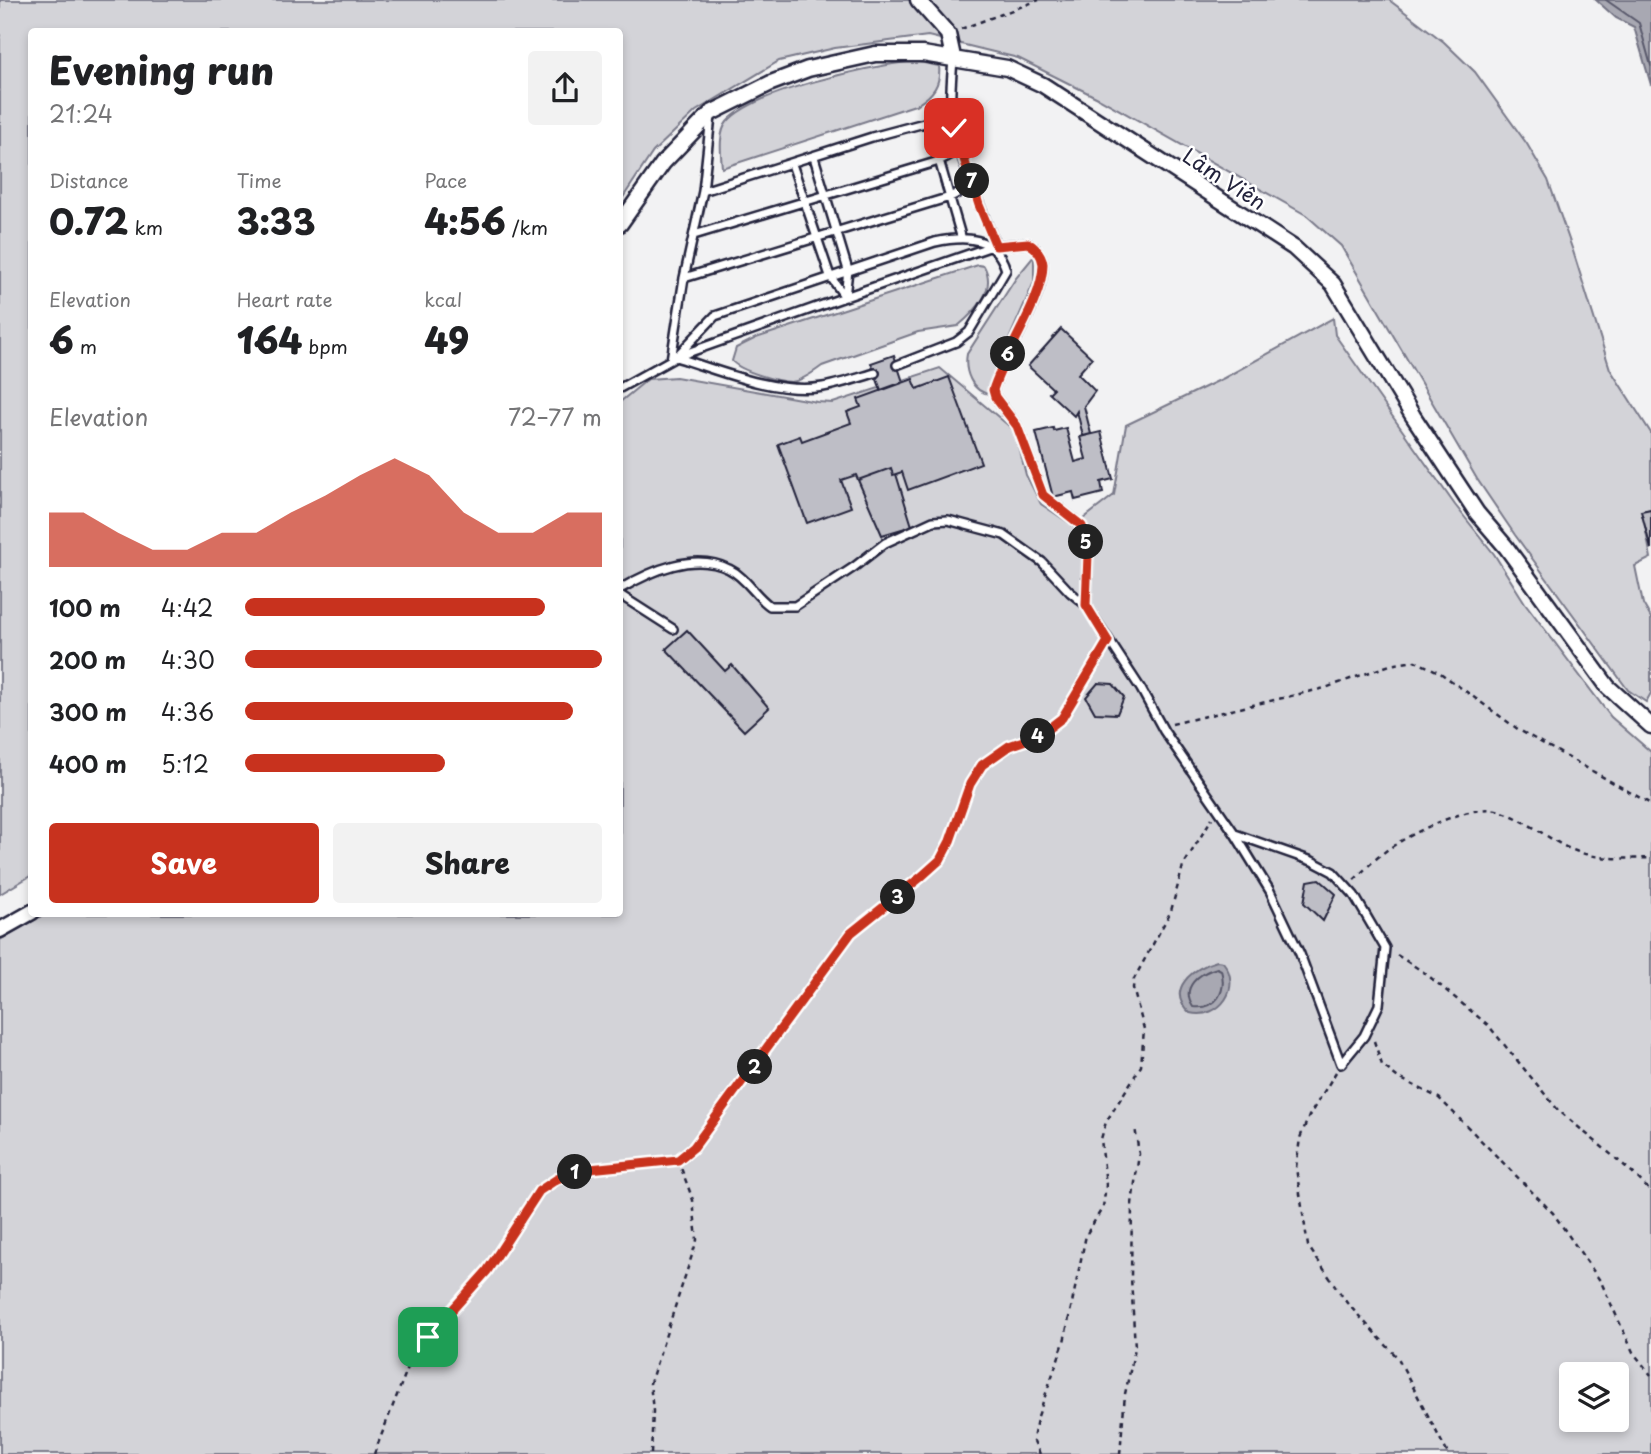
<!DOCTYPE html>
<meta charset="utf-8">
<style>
body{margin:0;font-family:"Playpen Sans",sans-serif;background:#f2f2f2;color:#202124;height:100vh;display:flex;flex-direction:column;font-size:26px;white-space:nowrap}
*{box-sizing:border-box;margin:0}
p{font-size:23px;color:#757577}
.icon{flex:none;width:38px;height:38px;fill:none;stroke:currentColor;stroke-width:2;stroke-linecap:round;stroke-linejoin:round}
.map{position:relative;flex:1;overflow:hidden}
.panel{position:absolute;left:28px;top:28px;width:595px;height:889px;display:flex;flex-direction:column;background:#fff;border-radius:7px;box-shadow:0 4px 10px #0003}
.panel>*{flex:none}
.controls{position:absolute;left:1559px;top:1362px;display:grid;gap:14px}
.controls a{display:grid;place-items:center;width:70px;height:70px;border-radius:7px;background:#fff;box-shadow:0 4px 10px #0003;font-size:35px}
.pin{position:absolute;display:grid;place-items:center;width:60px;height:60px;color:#fff;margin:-30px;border-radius:14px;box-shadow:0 4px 10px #0006}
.km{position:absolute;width:35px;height:35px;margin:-18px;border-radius:50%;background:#222;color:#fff;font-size:19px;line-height:35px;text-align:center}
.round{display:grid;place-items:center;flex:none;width:74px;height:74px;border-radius:7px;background:#f2f2f2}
.headline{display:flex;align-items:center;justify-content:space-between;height:119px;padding:0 21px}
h1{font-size:38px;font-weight:800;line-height:52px}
.metrics{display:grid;grid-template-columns:repeat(3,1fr);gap:10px;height:119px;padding:7px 21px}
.metrics div{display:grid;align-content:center}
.metrics b{font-size:35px;font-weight:800}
.metrics small{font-size:19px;font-weight:400}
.metrics p{font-size:19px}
.chart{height:196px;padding:14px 21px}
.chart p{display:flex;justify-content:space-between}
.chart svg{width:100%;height:126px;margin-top:7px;fill:#c8321e;opacity:.7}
.action{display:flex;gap:14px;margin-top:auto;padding:14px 21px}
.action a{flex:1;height:80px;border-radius:7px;background:#c8321e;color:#fff;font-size:28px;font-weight:800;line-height:80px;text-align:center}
.action a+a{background:#f2f2f2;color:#202124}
ul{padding:0 21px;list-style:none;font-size:23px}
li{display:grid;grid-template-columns:112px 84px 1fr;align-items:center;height:52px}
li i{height:18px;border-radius:9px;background:#c8321e}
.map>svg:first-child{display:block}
.green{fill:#d3d3d8;stroke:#7a7a8a;stroke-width:2;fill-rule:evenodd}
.water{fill:#a8a8b2;stroke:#727282;stroke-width:2}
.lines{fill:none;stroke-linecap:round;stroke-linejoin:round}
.shore{stroke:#58586b;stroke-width:2}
.building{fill:#bebec6;stroke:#22223b;stroke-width:2}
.lane-casing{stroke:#22223b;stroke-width:12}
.street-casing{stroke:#22223b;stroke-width:19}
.path{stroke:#22223b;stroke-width:2.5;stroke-dasharray:5 5;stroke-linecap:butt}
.lane{stroke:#fff;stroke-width:7}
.street{stroke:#fff;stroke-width:14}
.route-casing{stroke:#fff;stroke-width:14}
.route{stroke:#c8321e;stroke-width:9}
.labels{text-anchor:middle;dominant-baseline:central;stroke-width:5;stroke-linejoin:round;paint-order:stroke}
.street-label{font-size:21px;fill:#22223b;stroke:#fff}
</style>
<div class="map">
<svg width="1651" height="1454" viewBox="0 0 1651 1454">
<rect width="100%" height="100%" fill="#f2f2f3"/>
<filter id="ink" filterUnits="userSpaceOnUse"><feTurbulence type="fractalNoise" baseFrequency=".0143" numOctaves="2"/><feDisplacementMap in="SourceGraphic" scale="14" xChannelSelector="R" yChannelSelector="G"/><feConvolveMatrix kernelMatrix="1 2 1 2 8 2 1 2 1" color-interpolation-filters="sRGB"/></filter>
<g filter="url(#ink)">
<!-- green -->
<path class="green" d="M0,0H1389L1444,42L1475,72L1527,144L1548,180L1573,251L1610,369L1651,433V509L1642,511L1651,558L1635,566L1643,604L1651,618V693L1646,702L1628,690L1515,535L1477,479L1341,246L1306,215L1100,99L1018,58L928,36L835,48L779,61L696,111L653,152L620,202V32H32V875L0,894Z
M914,61L939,66C941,84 933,95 918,104L722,168C721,154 718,133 727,122C754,90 872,66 914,61Z
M1034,256V282L992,378L990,394C971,392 964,370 967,354L1016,278Z
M978,265L984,266C997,289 976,311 958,326L918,332L822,366C814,372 802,381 791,382C779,382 740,371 732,361L736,348L756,338Z
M1333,318L1335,335L1455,505L1494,554L1525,603L1611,717L1651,752V1454H0V940L45,914H620V402L648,379L676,377L817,402L833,403L940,368L1015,431L1026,475L1041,504L1074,526L1114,495L1126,425L1224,378ZM1572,1374H1617V1419H1572Z"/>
<!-- water -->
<path class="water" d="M1596,0H1651V85L1634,27L1616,18Z
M1217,961L1223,962C1243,987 1220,1020 1190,1013C1164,990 1194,967 1217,961Z"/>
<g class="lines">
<!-- shore -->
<path class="shore" d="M1606,0L1639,23L1651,66
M1217,968L1221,970C1227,991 1217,1010 1193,1007C1180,987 1199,973 1217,968Z"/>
</g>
<!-- building -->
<path class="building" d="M1061,329L1092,358L1078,374L1095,391L1084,406L1091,434L1083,436L1077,411L1074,416L1049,393L1053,389L1028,366Z
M894,355L903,382L881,390L871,363Z
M949,377L981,463L908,490L902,472L893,475L891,468L858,480L856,475L841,480L851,507L807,523L778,444L800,436L802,441L851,423L847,412L861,407L858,399L913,379L917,389Z
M1053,428L1054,431L1066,428L1075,462L1086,459L1080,437L1101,432L1113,479L1101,482L1103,493L1075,500L1073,492L1053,497L1036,432Z
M891,468L893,475L896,474L912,526L882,535L858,480Z
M1651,509V549L1641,511Z
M687,630L725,671L732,665L769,708L744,731L666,649Z
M1098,683L1113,684L1124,697L1117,714L1095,713L1086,697Z
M1319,879L1336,894L1323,921L1304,903L1308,881Z"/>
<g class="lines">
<!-- lane casing -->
<g class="lane-casing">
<path id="lane" d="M953,59C952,74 950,92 951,107C954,147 981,208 996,246
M928,122L961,236
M814,157L848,270L845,297
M792,164L830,276L845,297
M703,191L872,137L928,122L952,111
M694,235L939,161L961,149
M684,278L950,197L974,185
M671,360L684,278L703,191L711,116
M875,373C858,378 840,384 823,387C778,395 719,371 676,357L715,316L935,242C964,236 996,235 1006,270L969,332L956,342L897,365
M620,388L676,357L845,297L992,246L1028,243C1036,248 1042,255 1043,264C1044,300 1004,353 993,390L995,397L1017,426L1043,495L1082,526L1088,556L1086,605
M620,589C651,571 694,551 729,569C746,577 755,596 770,606H795L854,567L885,543L933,521L948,520L1004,535L1042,562L1070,592L1086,605L1141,689L1164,731L1235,834L1270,891L1300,954L1341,1064L1364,1036L1379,1005L1385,948L1354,895L1333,872L1312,861L1235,834
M620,595L673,629"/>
</g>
<!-- street casing -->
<g class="street-casing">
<path id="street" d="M918,0L948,34L953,57
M620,224L663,163L711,113L771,83L808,69L875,54H923L1007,68L1043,85L1294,248L1333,284L1413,416L1477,513L1506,547L1608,687L1651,726
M0,930L32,912"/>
</g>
<!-- path -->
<path class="path" d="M961,29L1039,0
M1172,724L1325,688L1390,665L1415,661L1439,672L1519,730L1651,804
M1354,880C1366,868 1377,857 1390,848C1413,832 1474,802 1500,811C1525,819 1544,836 1566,847C1593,860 1622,859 1651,858
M1397,955L1425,973L1488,1025L1558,1110L1632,1172L1651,1192
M1374,1041L1382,1065L1397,1077L1439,1098L1553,1213L1601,1282L1633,1352L1651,1375
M1336,1072L1309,1116L1300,1138L1296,1168L1308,1246L1347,1303L1398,1358L1448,1454
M374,1454L410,1362L428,1337L487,1271L539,1191L557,1179L580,1170L678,1160L685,1156L756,1065L851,933L921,878L940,860L950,841L970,784L982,765L1009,746L1040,735L1062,718L1103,650
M651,1454L653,1411L650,1383L697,1240L693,1200L678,1160
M1040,1454L1033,1439L1037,1419L1064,1342L1086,1235L1103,1207L1106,1185L1101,1139L1106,1122L1141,1066L1144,1029L1133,988L1134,979L1171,911L1183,866L1212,818
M1120,1454L1125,1394L1135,1348L1131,1277L1132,1204L1139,1154L1135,1127"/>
<!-- lane -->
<use href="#lane" class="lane"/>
<!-- street -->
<use href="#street" class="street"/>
</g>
</g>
<g class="lines" filter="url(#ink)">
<!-- route casing -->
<g class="route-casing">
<path id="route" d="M428,1337L487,1271L539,1191L557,1179L580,1170L678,1160L694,1147L851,933L921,877L940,860L950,841L970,784L982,765L1009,746L1040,735L1062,718L1108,641L1086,605L1088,555L1082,526L1043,495L1017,426L995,397L993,390C1004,353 1043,301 1043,264C1042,255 1036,248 1028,243L996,246L979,205L954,128"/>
</g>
<!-- route -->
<use href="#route" class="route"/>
</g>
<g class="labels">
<!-- street labels -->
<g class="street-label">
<text transform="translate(1225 178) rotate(33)">Lâm Viên</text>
</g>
</g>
</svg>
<div class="controls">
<a><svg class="icon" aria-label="layers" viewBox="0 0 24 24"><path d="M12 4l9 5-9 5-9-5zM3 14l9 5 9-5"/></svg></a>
</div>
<div class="pin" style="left:428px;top:1337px;background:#1e9e55"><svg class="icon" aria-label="arrive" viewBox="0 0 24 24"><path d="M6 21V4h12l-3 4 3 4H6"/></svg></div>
<div class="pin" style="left:954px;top:128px;background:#d93025"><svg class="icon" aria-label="check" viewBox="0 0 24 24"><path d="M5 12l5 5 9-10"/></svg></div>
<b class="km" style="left:575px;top:1172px">1</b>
<b class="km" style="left:755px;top:1067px">2</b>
<b class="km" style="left:898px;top:897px">3</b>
<b class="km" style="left:1038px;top:736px">4</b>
<b class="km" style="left:1086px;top:542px">5</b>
<b class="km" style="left:1008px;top:354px">6</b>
<b class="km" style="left:972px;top:181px">7</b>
<section class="panel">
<div class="headline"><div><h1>Evening run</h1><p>21:24</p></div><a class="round"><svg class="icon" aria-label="share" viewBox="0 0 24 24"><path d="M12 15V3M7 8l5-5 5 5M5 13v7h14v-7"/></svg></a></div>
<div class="metrics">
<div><p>Distance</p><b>0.72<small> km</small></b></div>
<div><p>Time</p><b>3:33</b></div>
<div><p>Pace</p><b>4:56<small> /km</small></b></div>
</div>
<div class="metrics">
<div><p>Elevation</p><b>6<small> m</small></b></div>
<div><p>Heart rate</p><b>164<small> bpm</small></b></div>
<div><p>kcal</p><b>49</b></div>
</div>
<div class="chart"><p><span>Elevation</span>72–77 m</p>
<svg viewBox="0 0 160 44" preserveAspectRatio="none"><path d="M0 44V25L10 25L20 32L30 38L40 38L50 32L60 32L70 25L80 19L90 12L100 6L110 12L120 25L130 32L140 32L150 25L160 25V44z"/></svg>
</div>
<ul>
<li><b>100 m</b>4:42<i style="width:84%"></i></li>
<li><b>200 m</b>4:30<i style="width:100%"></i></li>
<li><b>300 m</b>4:36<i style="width:92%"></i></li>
<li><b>400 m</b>5:12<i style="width:56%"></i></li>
</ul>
<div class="action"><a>Save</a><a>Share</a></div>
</section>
</div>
